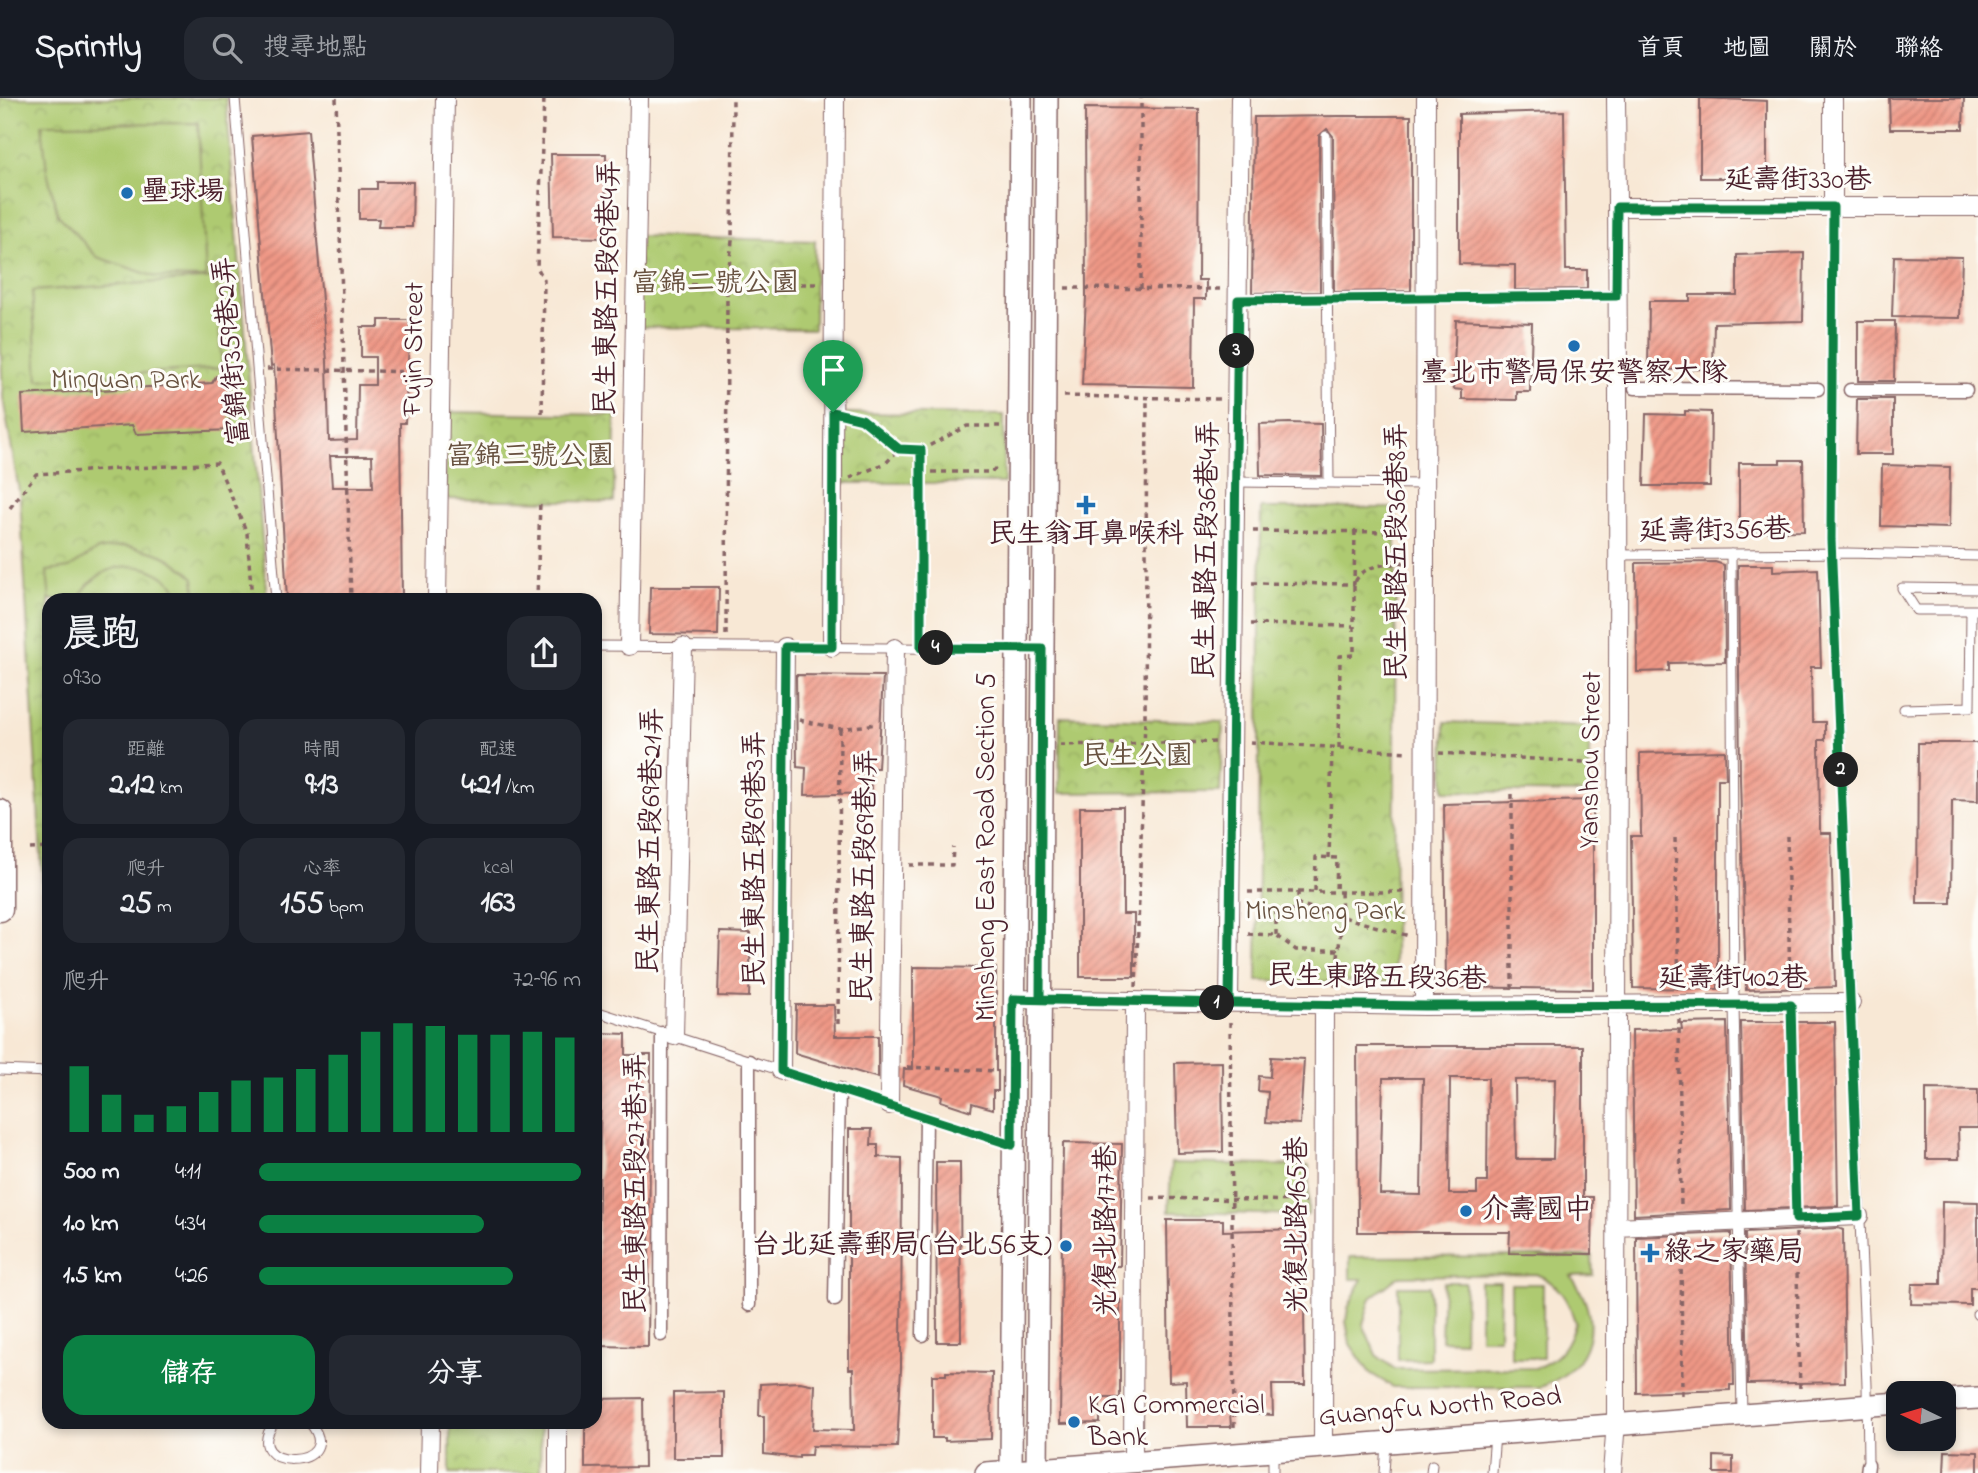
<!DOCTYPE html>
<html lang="zh-TW">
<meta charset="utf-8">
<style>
body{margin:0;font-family:"Indie Flower","LXGW WenKai TC",sans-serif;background:#242831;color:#f1f3f6;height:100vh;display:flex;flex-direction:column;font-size:26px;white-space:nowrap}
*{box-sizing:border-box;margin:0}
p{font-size:23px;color:#9ea1a6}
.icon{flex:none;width:38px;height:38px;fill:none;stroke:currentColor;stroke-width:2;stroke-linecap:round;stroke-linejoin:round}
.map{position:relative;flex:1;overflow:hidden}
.details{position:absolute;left:42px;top:495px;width:560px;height:836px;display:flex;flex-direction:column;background:#171b24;border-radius:21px;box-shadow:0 4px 10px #0003}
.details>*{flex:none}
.needle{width:46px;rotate:275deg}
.buttons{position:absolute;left:1886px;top:1283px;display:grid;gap:14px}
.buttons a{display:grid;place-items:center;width:70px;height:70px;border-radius:14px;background:#171b24;box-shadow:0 4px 10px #0003;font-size:35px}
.pin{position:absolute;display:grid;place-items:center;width:60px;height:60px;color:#fff;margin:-72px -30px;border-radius:50% 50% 50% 0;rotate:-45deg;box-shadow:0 0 7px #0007}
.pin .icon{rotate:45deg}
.km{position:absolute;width:35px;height:35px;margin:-18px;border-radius:50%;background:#222;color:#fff;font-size:19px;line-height:35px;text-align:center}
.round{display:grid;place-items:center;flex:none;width:74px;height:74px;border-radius:21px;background:#242831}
.summary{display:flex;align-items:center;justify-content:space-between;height:119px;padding:0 21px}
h1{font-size:38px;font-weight:800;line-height:52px}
.figures{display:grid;grid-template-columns:repeat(3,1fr);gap:10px;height:119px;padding:7px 21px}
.figures div{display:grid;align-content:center;border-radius:18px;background:#242831;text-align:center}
.figures b{font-size:30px;font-weight:800}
.figures small{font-size:19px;font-weight:400}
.figures p{font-size:19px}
.chart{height:196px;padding:14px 21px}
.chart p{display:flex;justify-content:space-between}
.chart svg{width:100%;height:126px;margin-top:7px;stroke:#0b8043;stroke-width:6}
.action{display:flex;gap:14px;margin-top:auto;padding:14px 21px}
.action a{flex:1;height:80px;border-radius:21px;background:#0b8043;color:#fff;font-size:28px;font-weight:800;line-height:80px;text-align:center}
.action a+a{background:#242831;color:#f1f3f6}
ul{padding:0 21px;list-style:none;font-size:23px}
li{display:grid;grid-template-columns:112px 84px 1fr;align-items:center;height:52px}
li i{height:18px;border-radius:9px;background:#0b8043}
header{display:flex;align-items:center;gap:42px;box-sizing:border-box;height:98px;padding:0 35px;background:#171b24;border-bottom:2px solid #363941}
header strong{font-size:33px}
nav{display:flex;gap:38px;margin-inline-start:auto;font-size:24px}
.search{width:490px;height:63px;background:#242831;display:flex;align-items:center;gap:18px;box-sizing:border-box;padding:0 24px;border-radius:21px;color:#9ea1a6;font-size:26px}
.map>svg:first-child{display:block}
.park{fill:url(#park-crowns);stroke:#7c744e;stroke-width:2}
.pitch{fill:#aeca71;stroke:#7c744e;stroke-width:2;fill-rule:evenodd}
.building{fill:url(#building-hatch);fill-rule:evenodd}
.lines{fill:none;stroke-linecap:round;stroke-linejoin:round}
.service-casing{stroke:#876566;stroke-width:11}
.pedestrian-casing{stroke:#876566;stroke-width:15}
.minor-casing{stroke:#876566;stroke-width:20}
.tertiary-casing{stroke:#876566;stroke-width:24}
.secondary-casing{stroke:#876566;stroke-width:27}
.path{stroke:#876566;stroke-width:3.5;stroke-dasharray:5 5;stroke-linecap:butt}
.service{stroke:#fff;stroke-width:9}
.pedestrian{stroke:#fff;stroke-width:12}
.minor{stroke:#fff;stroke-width:18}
.tertiary{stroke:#fff;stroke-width:21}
.secondary{stroke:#fff;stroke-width:24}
.route-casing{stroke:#fff;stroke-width:14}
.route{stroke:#0b8043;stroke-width:9}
.poi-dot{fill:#1f6fb2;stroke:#fdfcf7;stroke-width:2.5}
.labels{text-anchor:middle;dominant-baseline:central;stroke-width:6;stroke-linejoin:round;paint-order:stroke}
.street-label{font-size:28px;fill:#4a1f2b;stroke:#fdfcf7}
.poi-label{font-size:28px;fill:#4a1f2b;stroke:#fdfcf7;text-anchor:start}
.park-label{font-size:28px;fill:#685240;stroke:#fdfcf7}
</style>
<header>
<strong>Sprintly</strong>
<div class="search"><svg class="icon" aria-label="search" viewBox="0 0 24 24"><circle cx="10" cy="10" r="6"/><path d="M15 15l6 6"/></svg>搜尋地點</div>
<nav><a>首頁</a><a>地圖</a><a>關於</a><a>聯絡</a></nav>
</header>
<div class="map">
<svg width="1978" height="1375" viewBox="0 0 1978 1375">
<defs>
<pattern id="park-crowns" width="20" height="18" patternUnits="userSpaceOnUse" patternTransform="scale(1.75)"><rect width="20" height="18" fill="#aeca71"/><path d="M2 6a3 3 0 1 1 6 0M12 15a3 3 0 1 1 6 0" fill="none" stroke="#97ad62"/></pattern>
<pattern id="building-hatch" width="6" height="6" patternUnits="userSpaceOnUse" patternTransform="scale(1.75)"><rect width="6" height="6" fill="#ef9886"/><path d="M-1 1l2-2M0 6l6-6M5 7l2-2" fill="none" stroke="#c47b6e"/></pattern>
</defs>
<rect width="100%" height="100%" fill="#fdfcf7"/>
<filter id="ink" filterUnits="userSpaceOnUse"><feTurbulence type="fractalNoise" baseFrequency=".0143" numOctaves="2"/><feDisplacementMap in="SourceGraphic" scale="14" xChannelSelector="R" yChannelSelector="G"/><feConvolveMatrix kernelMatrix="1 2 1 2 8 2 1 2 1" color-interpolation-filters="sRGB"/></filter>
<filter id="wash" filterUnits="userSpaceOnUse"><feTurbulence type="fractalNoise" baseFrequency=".00686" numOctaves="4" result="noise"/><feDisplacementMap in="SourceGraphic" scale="28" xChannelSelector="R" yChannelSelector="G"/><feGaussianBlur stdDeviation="1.57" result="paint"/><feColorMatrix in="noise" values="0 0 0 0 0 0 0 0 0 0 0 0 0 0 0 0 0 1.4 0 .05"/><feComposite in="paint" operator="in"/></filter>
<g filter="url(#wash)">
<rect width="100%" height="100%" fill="#f8e8d5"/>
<!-- park -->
<path class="park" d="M0,0H226L267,502H49V809H44L20,399L3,300L0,232Z
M636,138L815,143L814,231L635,229Z
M446,314L615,317L614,404L445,401Z
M845,315L1004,317V385H844Z
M1261,410H1396L1394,884L1257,883Z
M1060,619L1223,624L1220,694L1059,695Z
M1445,624L1589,629V695L1444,693Z
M1171,1065L1309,1068L1308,1117L1169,1114Z
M450,1325H541L540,1375H450Z"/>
<!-- pitch -->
<path class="pitch" d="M198,25L206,180L156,179L97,159L58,117L47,73L42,26Z
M216,180L222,270L38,282L32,193Z
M124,448C156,453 170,457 194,480L196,502H184C161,458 101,456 78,502H50L47,473L69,470L97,452Z
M1592,1158L1593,1177L1571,1178C1603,1222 1594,1268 1541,1289H1393L1370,1275L1350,1246L1346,1223L1348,1210L1362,1181H1350V1159ZM1536,1176C1558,1185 1568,1201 1575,1224C1568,1247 1559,1262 1535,1270L1395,1271L1376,1257L1363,1226L1371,1200L1399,1178Z
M1443,1184H1465L1464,1243L1441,1242Z
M1480,1184H1500L1499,1240H1480Z
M1511,1186H1543V1260H1511Z
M1398,1188H1430V1261L1398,1262Z"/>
<g id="blocks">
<!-- building -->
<path class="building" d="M1700,0L1767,3V80H1700Z
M1889,0H1964L1963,31H1890Z
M1085,10L1199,11L1198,182H1206V201H1194L1193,289L1082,287L1086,198Z
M1564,13L1566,172H1587V191L1515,192V167L1459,166V16Z
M1339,18H1411V193L1334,194L1333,38L1327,31L1319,38L1320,194L1252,195L1254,19Z
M308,33L327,263L329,343L357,342L358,287H375V259H361V229H379V222H410L405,325H400L402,502H287L274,267L271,268L252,38ZM330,358H372L373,389H332Z
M551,56H606L605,140L553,139Z
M377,84H413L412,129H378L379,121H359V91H377Z
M1804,155L1803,223L1714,225L1713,271L1648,272L1649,203H1690V197H1737V157Z
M1894,158L1962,159L1960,220L1892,219Z
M1456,222L1532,225L1530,294H1517V302L1462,301V292L1453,291Z
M1858,223H1895L1894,283H1858Z
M216,278H227L230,332L136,336L132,327L24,334L22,297L212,285Z
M1857,301H1893V356H1856Z
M1685,313L1711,314L1710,388H1644L1646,316L1685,317Z
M1289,325L1321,326L1322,378L1260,377L1259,326Z
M1780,362H1803L1804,433L1739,434V365H1780Z
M1882,367L1950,369L1949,430L1881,428Z
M1715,464L1724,467L1725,564L1669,565V573L1637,574L1636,465Z
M1738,467H1773V473L1818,471L1821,569H1811L1812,621L1813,624H1825V642H1819L1820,735H1831L1835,889L1746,892L1740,681Z
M650,489H719L718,537L649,536Z
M796,577L883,578L878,670H870L871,695L805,697L806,670L797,669Z
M1918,645H1978V703L1952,702L1951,805H1917Z
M1725,653L1726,681H1718V891L1633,890L1631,738H1641L1640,655Z
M1593,702V891L1446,889L1444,706Z
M1080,709H1123V816H1134V879H1080Z
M720,834L751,835L749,899L718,898Z
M913,869L996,870V973H998V993H993V1011L972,1005L971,1013L941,1003L942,998L903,987L904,971H913Z
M796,907H834L835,938H878V980L795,955Z
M1727,924L1731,1112L1634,1117L1632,932L1682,931L1681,925Z
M1741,924H1835L1838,1108L1745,1112Z
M602,935L626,936V957H651L648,1249L596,1248Z
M1357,948H1583V1099H1593L1592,1156L1509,1155L1510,1134H1358ZM1383,980H1423L1421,1097L1380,1096ZM1450,980H1488L1487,1084H1477V1096H1449ZM1555,981L1553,1061H1516L1515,982Z
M1271,959L1304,961L1300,1026L1266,1024L1268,994L1258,993L1259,978L1270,979Z
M1222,964L1223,1054L1177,1055L1175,965Z
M1926,991L1978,992V1030H1958L1959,1061H1926Z
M849,1031H872L871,1047H878V1059L902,1060L901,1270L897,1349L812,1348L811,1357H799V1360L764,1356V1318H759L760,1286L800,1284L815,1287L813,1331L854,1332L853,1271H849Z
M1063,1045L1122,1046L1120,1168H1113L1112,1202H1120V1300H1100V1325L1060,1326Z
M936,1064H960L961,1244H937Z
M1942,1103L1978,1104V1190H1970V1207L1911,1206L1912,1186H1941Z
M1167,1122H1223V1133L1303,1131L1305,1287H1272L1273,1317L1230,1315L1231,1329H1187L1186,1283L1169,1284Z
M1838,1130L1843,1132L1845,1284L1748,1286L1745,1135Z
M1731,1135L1734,1287H1730V1292L1637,1295L1636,1139Z
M946,1274L992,1275L991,1341L945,1343V1340H932V1277H946Z
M724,1294V1360H673V1295Z
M643,1300L644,1369L585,1370V1325H595V1301Z
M1945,1353L1978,1354V1375H1944Z
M1714,1358L1733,1359V1375H1714Z"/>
</g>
</g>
<g filter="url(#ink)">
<use href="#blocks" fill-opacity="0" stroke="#876566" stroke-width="2"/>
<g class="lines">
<!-- service casing -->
<g class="service-casing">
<path id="service" d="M235,0L276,502
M1326,38L1329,385
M1833,109L1831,442L1867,1287L1868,1367
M1238,202L1616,198
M1236,384L1424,386
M1731,456L1734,906L1742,1316
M1620,457L1848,455L1978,458
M1978,491L1902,490L1916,512H1978
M595,548L1042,551
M1904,611L1970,609L1971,512
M595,913L1012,1047
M0,972L49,974
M1977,1216L1978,1217
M274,1325C238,1375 349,1372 310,1325
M1273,1375V1352
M1384,1375L1386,1345
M1431,1375L1432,1367
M1492,1375L1495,1336"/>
</g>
<!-- pedestrian casing -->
<g class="pedestrian-casing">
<path id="pedestrian" d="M1635,290L1818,291
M1850,292H1966
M835,1202L839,991
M749,1207V963
M661,1237L662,935
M923,1237L926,1020
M1867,1375L1868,1367"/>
</g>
<!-- minor casing -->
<g class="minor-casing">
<path id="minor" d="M1833,0V109
M1617,109H1978
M437,502L445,0
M629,548L639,0
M832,549L835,0
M1013,901L1424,908L1851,905
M1229,905L1240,0
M1424,908L1426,0
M674,938L683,549
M781,973L785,549
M889,1007L895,550
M1616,1129L1859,1118
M1323,1348L1324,907
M1133,1363L1135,903
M429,1375L430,1325
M558,1375V1325
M1612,1375L1616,1324C1616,883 1621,441 1616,0"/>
</g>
<!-- tertiary casing -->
<g class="tertiary-casing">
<path id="tertiary" d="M1944,1302L1978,1300
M986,1375L1899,1305
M1011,1375L1021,0
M1037,1375L1047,0"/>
</g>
<!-- secondary casing -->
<g class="secondary-casing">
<path id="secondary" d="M0,714V811"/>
</g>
<!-- path -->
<path class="path" d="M336,0L351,502
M651,187L818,186
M1065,190L1222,191
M1141,191V0
M267,271L424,274
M1064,298L1220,301
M542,315L544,182L537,169L544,0
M849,318L862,321L899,351
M921,352L967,328H1000
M922,374H992L998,367
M850,380L886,365L899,351L921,352V537
M10,410L36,376L217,365L247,435L252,502
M1253,433L1408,434
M1252,485L1354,486L1355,433
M537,502L540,402
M1251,526L1353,528
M726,537L727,186L732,143L733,0
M799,622L840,631L877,626
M1250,644L1409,654
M1060,647L1217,644
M1339,650L1340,558L1354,557V486C1363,467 1382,466 1401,466L1409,459
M1439,655L1598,665
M1787,738L1790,890
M1675,740L1679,889
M30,751L49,750
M1329,760L1332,650
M909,767H952L953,749
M1315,793L1316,759L1337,760L1336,794
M1248,794H1407
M1298,794V806L1409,838
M1248,836L1276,837L1296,852H1339
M1276,837V812H1298V807
M1136,889L1145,621L1147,300
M1335,889L1342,819L1341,794
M1512,891V694
M1679,921L1681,1110
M1791,922L1795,1103
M1230,924L1234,1329
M838,926L840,631
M907,969L997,973
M1151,1100L1308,1103
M1796,1135L1800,1293
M1681,1142L1682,1301"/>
<!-- service -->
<use href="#service" class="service"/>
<!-- pedestrian -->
<use href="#pedestrian" class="pedestrian"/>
<!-- minor -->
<use href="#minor" class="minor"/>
<!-- tertiary -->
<use href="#tertiary" class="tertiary"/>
<!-- secondary -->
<use href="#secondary" class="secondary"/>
</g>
</g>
<g class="lines" filter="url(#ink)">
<!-- route casing -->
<g class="route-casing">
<path id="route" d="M833,314L832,549H785L781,973L1012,1047L1013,901L1052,902L1424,908L1791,907L1796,1121L1859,1118L1831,442L1833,109H1617L1616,198L1238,202L1229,905L1040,901L1042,551L921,550V352L899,351L862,321L833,314"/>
</g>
<!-- route -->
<use href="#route" class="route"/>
</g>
<!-- markers -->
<g class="poi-dot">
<circle cx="127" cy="95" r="7"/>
<circle cx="1574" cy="248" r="7"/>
<path d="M1082.5 396.5h7v7h7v7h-7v7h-7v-7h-7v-7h7z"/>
<circle cx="1466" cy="1113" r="7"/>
<circle cx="1066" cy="1148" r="7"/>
<path d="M1646.5 1144.5h7v7h7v7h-7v7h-7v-7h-7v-7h7z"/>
<circle cx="1074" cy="1324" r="7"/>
</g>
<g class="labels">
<!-- street labels -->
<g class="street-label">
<text x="1798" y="83">延壽街330巷</text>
<text transform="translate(609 190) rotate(-89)">民生東路五段69巷4弄</text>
<text transform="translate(415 251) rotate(-89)">Fujin Street</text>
<text transform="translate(233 253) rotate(-95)">富錦街359巷2弄</text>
<text transform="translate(1715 434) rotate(-1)">延壽街356巷</text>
<text transform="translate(1208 452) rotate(-89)">民生東路五段36巷4弄</text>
<text transform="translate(1398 454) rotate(-90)">民生東路五段36巷8弄</text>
<text transform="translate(1592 662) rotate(-89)">Yanshou Street</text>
<text transform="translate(652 743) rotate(-89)">民生東路五段69巷21弄</text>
<text transform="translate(987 749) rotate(-90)">Minsheng East Road Section 5</text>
<text transform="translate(756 761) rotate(-90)">民生東路五段69巷3弄</text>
<text transform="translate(866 778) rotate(-89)">民生東路五段69巷1弄</text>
<text transform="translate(1377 881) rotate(1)">民生東路五段36巷</text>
<text x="1733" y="881">延壽街402巷</text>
<text transform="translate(637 1086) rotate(-90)">民生東路五段27巷7弄</text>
<text transform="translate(1298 1127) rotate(-90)">光復北路165巷</text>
<text transform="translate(1107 1133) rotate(-90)">光復北路177巷</text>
<text transform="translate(1440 1310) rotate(-5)">Guangfu North Road</text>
</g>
<!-- poi labels -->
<g class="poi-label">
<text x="141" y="95">壘球場</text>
<text x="1574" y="276" text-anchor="middle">臺北市警局保安警察大隊</text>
<text x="1086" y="437" text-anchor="middle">民生翁耳鼻喉科</text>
<text x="1480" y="1113">介壽國中</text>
<text x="1052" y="1148" text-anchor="end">台北延壽郵局(台北56支)</text>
<text x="1664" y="1155">綠之家藥局</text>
<text x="1088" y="1308">KGI Commercial<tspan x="1088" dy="32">Bank</tspan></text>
</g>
<!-- park labels -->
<g class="park-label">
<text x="715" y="186">富錦二號公園</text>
<text x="126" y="283">Minquan Park</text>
<text x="530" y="359">富錦三號公園</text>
<text x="1137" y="659">民生公園</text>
<text x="1325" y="814">Minsheng Park</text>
</g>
</g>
</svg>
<div class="buttons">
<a><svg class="needle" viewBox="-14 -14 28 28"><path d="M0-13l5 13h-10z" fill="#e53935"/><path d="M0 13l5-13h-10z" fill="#9ea1a6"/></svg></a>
</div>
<div class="pin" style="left:833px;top:314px;background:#1e9e55"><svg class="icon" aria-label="arrive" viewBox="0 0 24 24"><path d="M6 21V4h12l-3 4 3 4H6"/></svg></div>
<b class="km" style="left:1217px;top:905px">1</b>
<b class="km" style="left:1841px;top:672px">2</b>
<b class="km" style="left:1237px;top:253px">3</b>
<b class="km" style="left:936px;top:550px">4</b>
<section class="details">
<div class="summary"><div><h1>晨跑</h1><p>09:30</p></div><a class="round"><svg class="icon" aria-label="share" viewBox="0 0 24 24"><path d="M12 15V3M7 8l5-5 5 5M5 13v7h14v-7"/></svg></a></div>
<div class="figures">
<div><p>距離</p><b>2.12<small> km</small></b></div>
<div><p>時間</p><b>9:13</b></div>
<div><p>配速</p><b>4:21<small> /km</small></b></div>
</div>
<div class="figures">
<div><p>爬升</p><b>25<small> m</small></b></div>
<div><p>心率</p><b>155<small> bpm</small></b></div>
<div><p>kcal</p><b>163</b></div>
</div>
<div class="chart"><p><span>爬升</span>72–96 m</p>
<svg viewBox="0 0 160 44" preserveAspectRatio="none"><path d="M5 44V21M15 44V31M25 44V38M35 44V35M45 44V30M55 44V26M65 44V25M75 44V22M85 44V17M95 44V9M105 44V6M115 44V7M125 44V10M135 44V10M145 44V9M155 44V11"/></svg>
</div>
<ul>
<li><b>500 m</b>4:11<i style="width:100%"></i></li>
<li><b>1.0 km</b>4:34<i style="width:70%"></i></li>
<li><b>1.5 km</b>4:26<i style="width:79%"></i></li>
</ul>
<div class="action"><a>儲存</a><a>分享</a></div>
</section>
</div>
